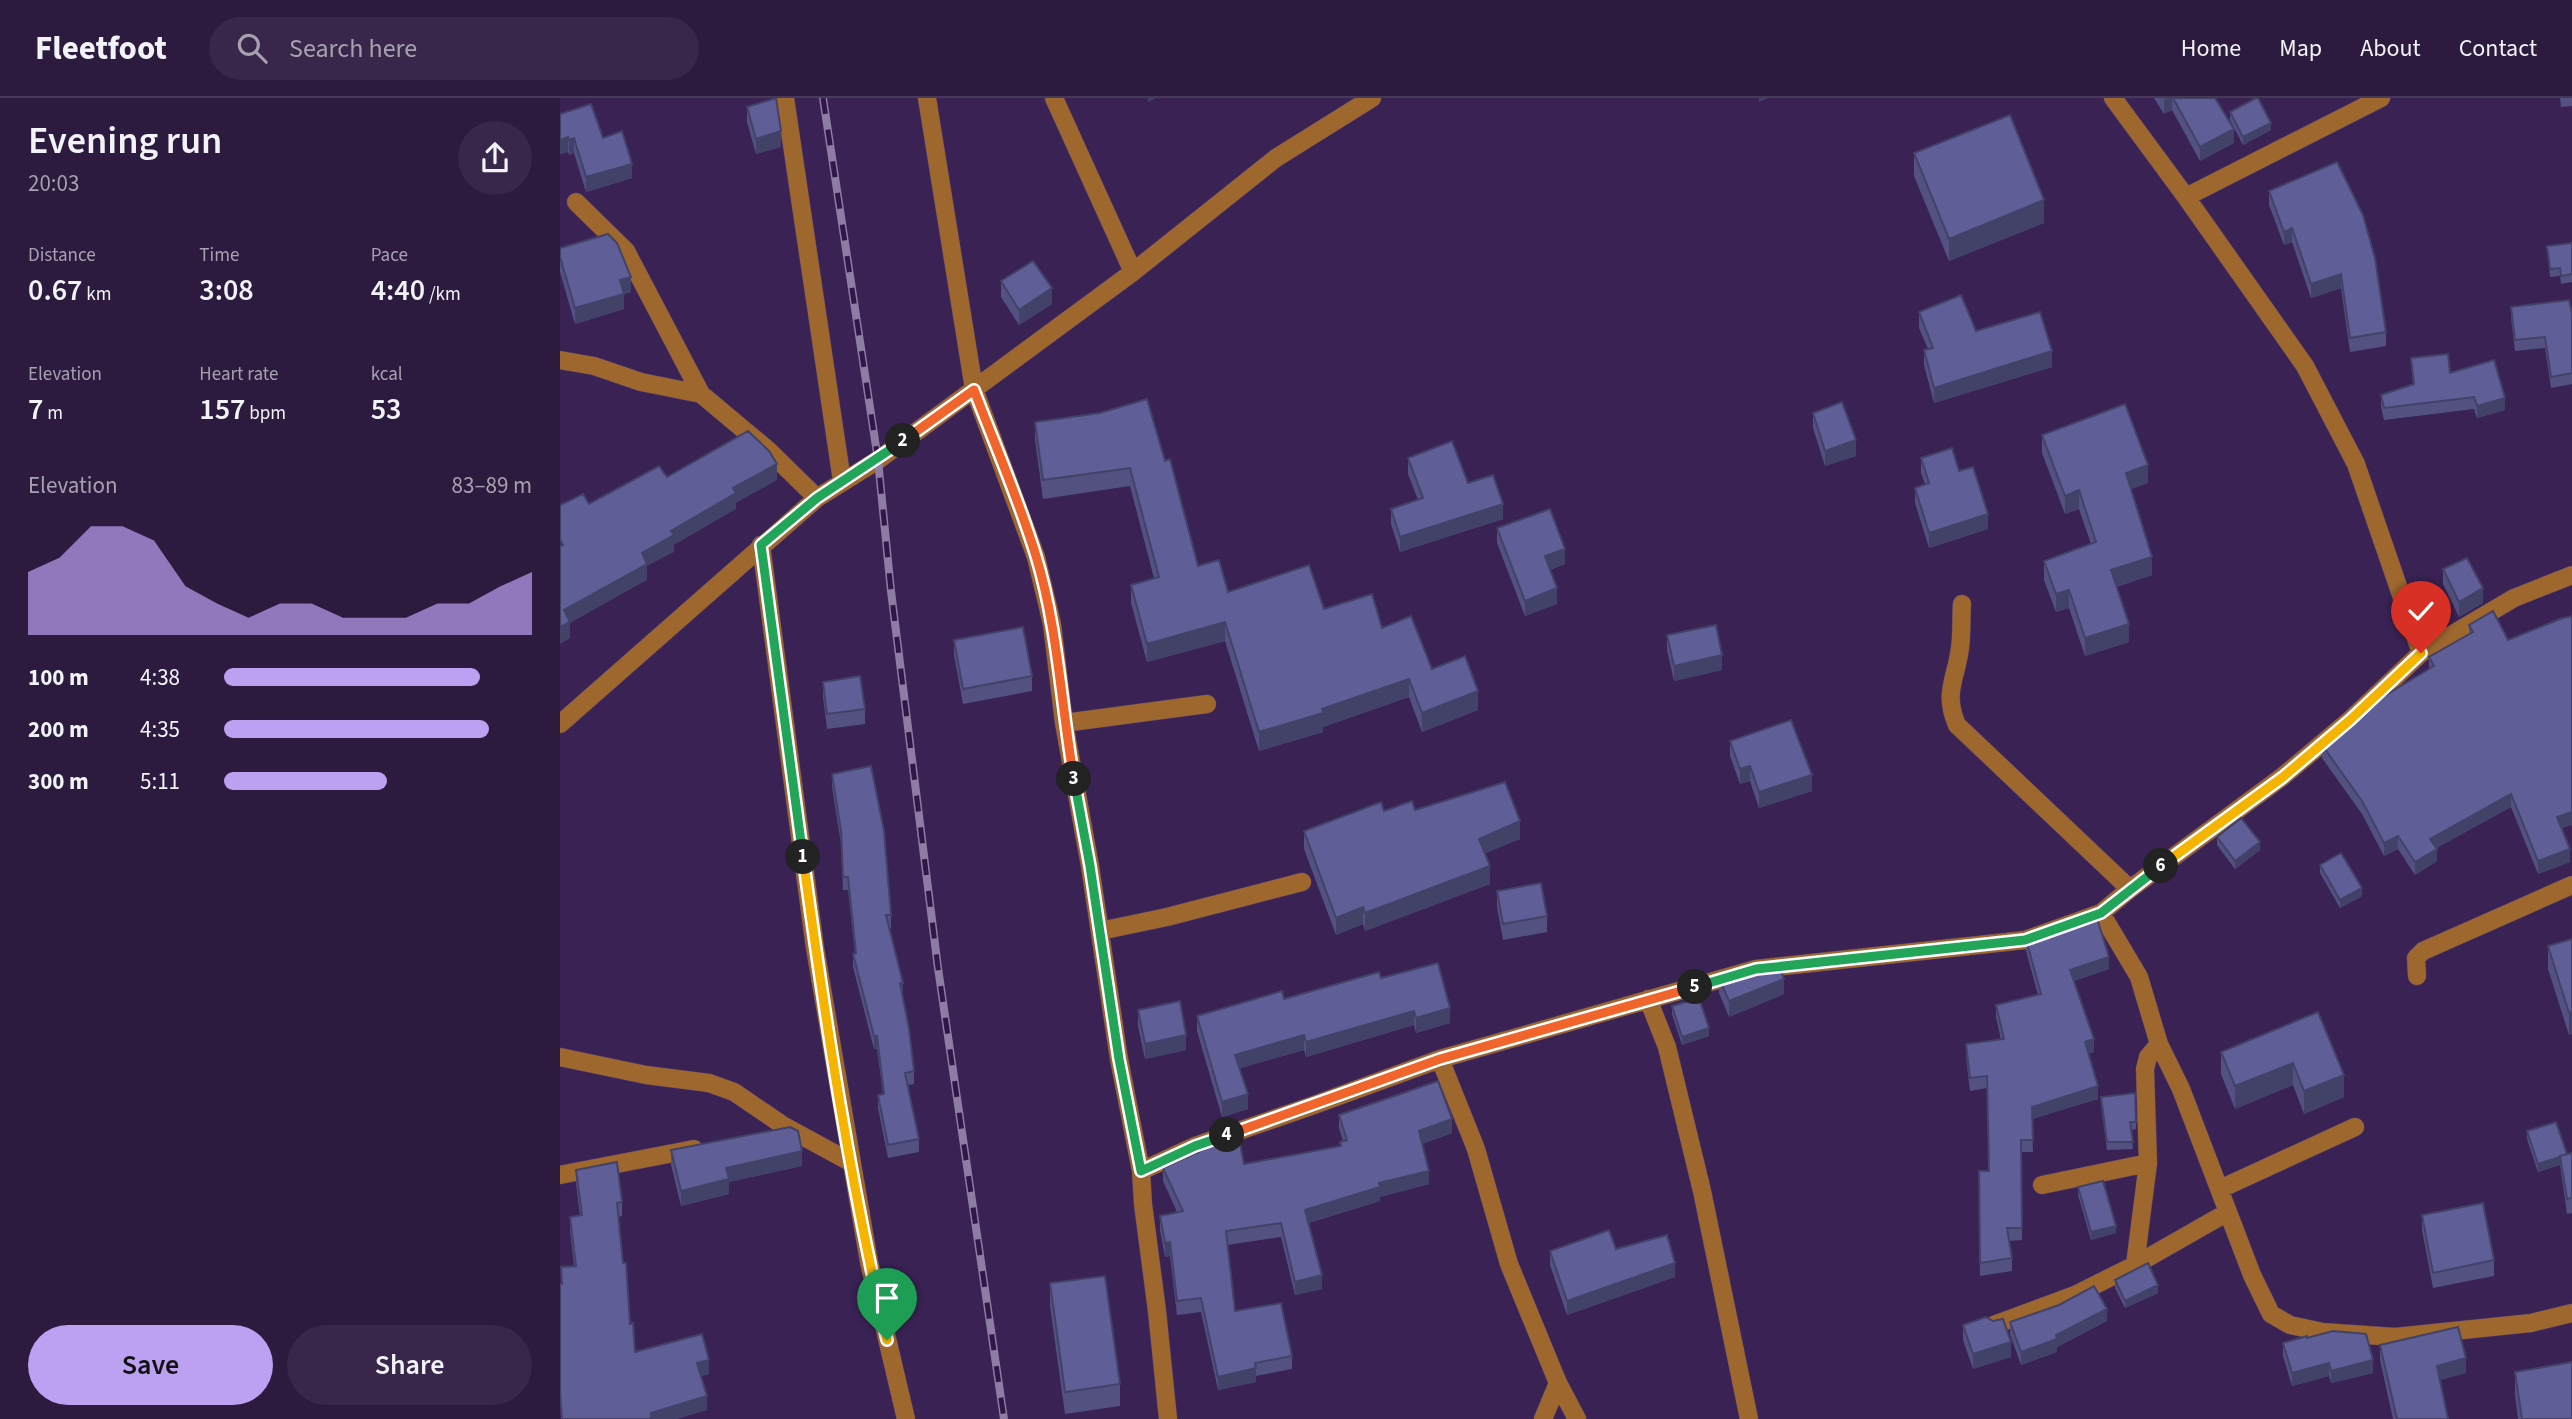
<!DOCTYPE html>
<meta charset="utf-8">
<style>
body{margin:0;font-family:"Source Sans 3",sans-serif;background:#38274a;color:#f1f3f6;height:100vh;display:flex;flex-direction:column;font-size:26px;white-space:nowrap}
*{box-sizing:border-box;margin:0}
p{font-size:23px;color:#a6a1b0}
.icon{flex:none;width:38px;height:38px;fill:none;stroke:currentColor;stroke-width:2;stroke-linecap:round;stroke-linejoin:round}
.map{position:relative;flex:1;overflow:hidden}
.side{display:flex;flex-direction:column;background:#2c1a3f;width:560px}
.side>*{flex:none}
.pin{position:absolute;display:grid;place-items:center;width:60px;height:60px;color:#fff;margin:-72px -30px;border-radius:50% 50% 50% 0;rotate:-45deg;box-shadow:0 0 7px #0007}
.pin .icon{rotate:45deg}
.km{position:absolute;width:35px;height:35px;margin:-18px;border-radius:50%;background:#222;color:#fff;font-size:19px;line-height:35px;text-align:center}
.round{display:grid;place-items:center;flex:none;width:74px;height:74px;border-radius:37px;background:#38274a}
.headline{display:flex;align-items:center;justify-content:space-between;height:119px;padding:0 28px}
h1{font-size:38px;font-weight:600;line-height:52px}
.figures{display:grid;grid-template-columns:repeat(3,1fr);gap:10px;height:119px;padding:7px 28px}
.figures div{display:grid;align-content:center}
.figures b{font-size:30px;font-weight:600}
.figures small{font-size:19px;font-weight:400}
.figures p{font-size:19px}
.chart{height:196px;padding:14px 28px}
.chart p{display:flex;justify-content:space-between}
.chart svg{width:100%;height:126px;margin-top:7px;fill:#bca0f2;opacity:.7}
.cta{display:flex;gap:14px;margin-top:auto;padding:14px 28px}
.cta a{flex:1;height:80px;border-radius:42px;background:#bca0f2;color:#111;font-size:28px;font-weight:600;line-height:80px;text-align:center}
.cta a+a{background:#38274a;color:#f1f3f6}
ul{padding:0 28px;list-style:none;font-size:23px}
li{display:grid;grid-template-columns:112px 84px 1fr;align-items:center;height:52px}
li i{height:18px;border-radius:9px;background:#bca0f2}
header{display:flex;align-items:center;gap:42px;box-sizing:border-box;height:98px;padding:0 35px;background:#2c1a3f;border-bottom:2px solid #483859}
header strong{font-size:33px}
nav{display:flex;gap:38px;margin-inline-start:auto;font-size:24px}
.search{width:490px;height:63px;background:#38274a;display:flex;align-items:center;gap:18px;box-sizing:border-box;padding:0 24px;border-radius:38px;color:#a6a1b0;font-size:26px}
main{display:flex;flex:1;min-height:0}
.map>svg:first-child{display:block}
.lines{fill:none;stroke-linecap:round;stroke-linejoin:round}
.minor-casing{stroke:#553f6e;stroke-width:19}
.minor{stroke:#9d672e;stroke-width:18}
.rail-casing{stroke:#8e7ca4;stroke-width:8}
.rail{stroke:#301748;stroke-width:5;stroke-dasharray:16;stroke-linecap:butt}
.wall{fill:#525181}
.shaded-wall{fill:#424269}
.building{fill:#5f5e96;stroke:#424269;stroke-width:2}
.split-1-casing{stroke:#fff;stroke-width:14}
.split-2-casing{stroke:#fff;stroke-width:14}
.split-3-casing{stroke:#fff;stroke-width:14}
.split-4-casing{stroke:#fff;stroke-width:14}
.split-5-casing{stroke:#fff;stroke-width:14}
.split-6-casing{stroke:#fff;stroke-width:14}
.split-7-casing{stroke:#fff;stroke-width:14}
.split-1{stroke:#f5b400;stroke-width:9}
.split-2{stroke:#22a559;stroke-width:9}
.split-3{stroke:#f0652b;stroke-width:9}
.split-4{stroke:#22a559;stroke-width:9}
.split-5{stroke:#f0652b;stroke-width:9}
.split-6{stroke:#22a559;stroke-width:9}
.split-7{stroke:#f5b400;stroke-width:9}
</style>
<header>
<strong>Fleetfoot</strong>
<div class="search"><svg class="icon" aria-label="search" viewBox="0 0 24 24"><circle cx="10" cy="10" r="6"/><path d="M15 15l6 6"/></svg>Search here</div>
<nav><a>Home</a><a>Map</a><a>About</a><a>Contact</a></nav>
</header>
<main>
<section class="side">
<div class="headline"><div><h1>Evening run</h1><p>20:03</p></div><a class="round"><svg class="icon" aria-label="share" viewBox="0 0 24 24"><path d="M12 15V3M7 8l5-5 5 5M5 13v7h14v-7"/></svg></a></div>
<div class="figures">
<div><p>Distance</p><b>0.67<small> km</small></b></div>
<div><p>Time</p><b>3:08</b></div>
<div><p>Pace</p><b>4:40<small> /km</small></b></div>
</div>
<div class="figures">
<div><p>Elevation</p><b>7<small> m</small></b></div>
<div><p>Heart rate</p><b>157<small> bpm</small></b></div>
<div><p>kcal</p><b>53</b></div>
</div>
<div class="chart"><p><span>Elevation</span>83–89 m</p>
<svg viewBox="0 0 160 44" preserveAspectRatio="none"><path d="M0 44V22L10 17L20 6L30 6L40 11L50 27L60 33L70 38L80 33L90 33L100 38L110 38L120 38L130 33L140 33L150 27L160 22V44z"/></svg>
</div>
<ul>
<li><b>100 m</b>4:38<i style="width:83%"></i></li>
<li><b>200 m</b>4:35<i style="width:86%"></i></li>
<li><b>300 m</b>5:11<i style="width:53%"></i></li>
</ul>
<div class="cta"><a>Save</a><a>Share</a></div>
</section>
<div class="map">
<svg width="2012" height="1321" viewBox="0 0 2012 1321">
<rect width="100%" height="100%" fill="#3a2254"/>
<g class="lines">
<!-- minor casing -->
<g class="minor-casing">
<path id="minor" d="M225,0L282,383
M367,0L414,291L476,459L492,526L504,625L530,768L559,961L581,1073L583,1106L597,1213L608,1321
M494,0L573,174
M1553,0L1626,99L1745,268L1796,366L1861,555
M1626,99L1821,0
M16,104L66,153L141,296
M0,262L34,268L81,284L141,296L208,352L257,400
M201,447L255,850L309,1164L346,1321
M1402,506C1401,520 1402,536 1400,550C1396,582 1383,594 1397,627L1570,791
M504,625L647,606
M0,626L257,400L318,362L573,174L716,60L812,0
M1541,815L1579,879L1599,946L1621,991L1692,1177L1711,1216L1730,1227L1763,1234L1835,1239L1971,1225L2012,1215
M540,833L607,819L742,784
M1857,878L1856,860L1863,853L2012,787
M1088,901L1107,949L1142,1093L1189,1321
M0,959L86,977L149,985L174,994L224,1028L292,1065
M880,961L916,1051L949,1166L998,1285L983,1321
M581,1073L635,1048L754,1007L880,961L1196,871L1465,842L1541,815L1570,791L1722,679L1790,622L1861,555L1954,500L2012,477
M0,1077L134,1051
M1482,1087L1588,1065
M1660,1091L1795,1029
M1575,1167L1588,1065L1585,971L1588,959L1599,946
M1434,1227L1515,1197L1575,1167L1668,1114
M998,1285L1017,1321"/>
</g>
<!-- minor -->
<use href="#minor" class="minor"/>
<!-- rail casing -->
<g class="rail-casing">
<path id="rail" d="M263,0L318,362L331,493L378,870L444,1321"/>
</g>
<!-- rail -->
<use href="#rail" class="rail"/>
</g>
<!-- wall -->
<path class="wall" d="M1594,0H1655L1674,45L1640,63L1612,12L1604,16Z
M2000,0H2012V8L2001,9Z
M187,9L221,49L196,56L187,24Z
M1670,14L1711,32L1683,47L1670,22Z
M0,16L43,40L72,80L26,94L14,55L9,57L8,54L0,56Z
M1354,55L1484,125L1389,163L1354,78Z
M1777,64L1826,234V248L1790,254L1781,190L1751,200L1732,144L1724,147L1709,107V93Z
M2012,145V184L2001,186L2000,178L1990,179L1987,148Z
M0,150L71,194L64,196V211L15,226L0,174Z
M441,183L492,206L459,227L441,199Z
M1951,209L2012,216V286L1991,290L1985,250L1955,253L1951,220Z
M1359,214L1416,233L1492,269L1374,305L1364,267V252L1368,251L1359,230Z
M1851,260L1890,275L1945,312L1917,320L1914,311L1824,322L1821,309V297L1853,287Z
M1253,315L1296,358L1265,368L1253,330Z
M475,324L605,363L638,468L668,494L764,511L822,530L918,612L862,634L849,599L763,629V634L699,653L665,543L587,564L571,505V487L594,480L570,388L483,401L475,342Z
M1482,337L1588,385L1571,391L1592,477L1556,489L1569,544L1525,558L1509,510L1496,514L1484,482V463L1531,446L1519,411L1505,416L1482,355Z
M848,360L908,385L943,421L840,454L831,426V411L858,402L848,376Z
M1361,360L1399,373L1428,431L1369,450L1355,405V390L1365,386L1361,375Z
M937,430L1005,466L990,472L997,506L965,518L937,445Z
M1883,471L1923,505L1899,519L1883,486Z
M2012,518V727L2002,730L2010,764L1978,776L1951,709L1876,750L1877,763L1855,777L1838,751L1824,758L1802,716L1762,660V647L1819,601L1869,571V559L1909,536V527L1948,542Z
M1107,537L1162,572L1114,583L1107,552Z
M394,542L472,578V593L403,606L394,557Z
M263,584L305,611V626L267,631L263,599Z
M1170,643L1252,693L1199,710L1190,683L1180,686L1170,658Z
M272,676L331,817V830H330L343,898L354,973V986L348,987L359,1041V1054L328,1060L318,1010V997L323,996L317,951H314L293,869V856H295L288,792H283L281,746L272,689Z
M855,712L960,741L925,755L930,786L805,833L803,826L776,837L744,751V733L824,713Z
M1657,739L1700,752L1675,771L1657,747Z
M1760,767L1802,798L1780,810L1760,775Z
M937,793L987,818V834L943,842L937,809Z
M1466,841L1549,871L1514,883L1534,954L1528,956L1538,1001L1472,1021L1473,1054H1461L1462,1142L1449,1143L1452,1160V1173L1420,1178L1419,1073H1429L1427,990L1410,993L1406,959V946L1441,942L1436,919V907L1478,897L1466,853Z
M2012,841V936L2009,937L1988,871V848Z
M821,880L890,925L856,935L854,927L746,959L744,952L680,970L688,1011L662,1019L637,933V918Z
M1159,880L1224,896L1169,919L1159,895Z
M1112,908L1149,938L1122,947L1112,916Z
M578,912L626,952L585,961L578,928Z
M1758,914L1784,999L1744,1016L1733,987L1675,1011L1661,976V954Z
M1575,995L1576,1031L1571,1032L1573,1051L1547,1052L1541,1007V999Z
M779,1017L892,1035L862,1046L869,1086L820,1099V1103L749,1125L762,1191L735,1197L721,1139L667,1147L675,1213L732,1258V1271L696,1278V1284L658,1292L641,1214L617,1217L610,1158L605,1159L600,1132V1118L617,1114L603,1083V1070L684,1066L780,1048V1044L783,1043L779,1030Z
M1967,1033L2007,1056L2012,1055V1115L2007,1116L2000,1067L1978,1074L1967,1041Z
M111,1052L242,1068L169,1084V1096L121,1108L111,1067Z
M16,1072L62,1104V1118L58,1119L70,1226L75,1254L149,1276L141,1278L147,1312L116,1321H1V1169L14,1168L10,1133V1119L20,1118L16,1086Z
M1518,1089L1556,1135L1531,1142L1518,1097Z
M1862,1117L1934,1162V1178L1873,1190L1862,1132Z
M1056,1151L1115,1179L1007,1217L990,1167V1153Z
M1555,1182L1598,1195L1565,1210L1555,1190Z
M490,1185L560,1286V1308L505,1316L490,1208Z
M1433,1223L1451,1259L1413,1271L1403,1242V1227Z
M1547,1223L1497,1249V1254L1461,1267L1450,1236V1224Z
M1747,1240L1813,1275L1771,1285L1769,1278L1732,1288L1723,1258V1245Z
M1820,1247L1906,1275L1880,1282L1888,1321H1833L1820,1262Z
M1955,1274L2012,1321H1958L1955,1297Z"/>
<!-- shaded-wall -->
<path class="shaded-wall" d="M588,0H596L588,4Z
M1199,0H1208L1199,4Z
M1608,0H1612V12L1604,16V2Z
M1711,25V32L1683,47V39Z
M1674,31V45L1640,63V49Z
M221,33V49L196,56V41Z
M8,39V54L0,56V42Z
M14,40V55L9,57V42Z
M72,66V80L26,94V79Z
M1484,102V125L1389,163V141Z
M1732,130V144L1724,147V134Z
M1781,176V190L1751,200V186Z
M71,179V194L64,196V211L15,226V210L60,182Z
M492,190V206L459,227V212Z
M1492,253V269L1374,305V290Z
M1945,300V312L1917,320V308Z
M1296,342V358L1265,368V353Z
M217,366V382L176,405V411L114,447V454L87,468V482L10,525V540L0,546V529L4,512L111,433L173,390Z
M1588,367V385L1566,393V375Z
M1519,392V411L1505,416V398Z
M943,406V421L840,454V439Z
M1428,416V431L1369,450V435Z
M1005,451V466L985,473V458Z
M1592,459V477L1551,490V472Z
M997,490V506L965,518V503Z
M1923,490V505L1899,519V504Z
M1509,492V510L1496,514V496Z
M665,524V543L587,564V546Z
M1569,526V544L1525,558V540Z
M1162,557V572L1114,583V568Z
M849,581V599L763,629V634L699,653V634L762,611Z
M918,593V612L862,634V615Z
M1190,668V683L1180,686V671Z
M1252,677V693L1199,710V694Z
M1951,696V709L1870,754V741Z
M2012,714V727L1997,731V719Z
M960,723V741L919,758V741Z
M1838,738V751L1824,758V745Z
M1700,744V752L1675,771V763Z
M1877,751V763L1855,777V764Z
M2010,751V764L1978,776V763Z
M930,768V786L805,833V815Z
M1802,790V798L1780,810V802Z
M803,809V826L776,837V820Z
M1549,859V871L1510,884V872Z
M1224,881V896L1169,919V903Z
M340,885H343V898H340Z
M890,910V925L856,935V920Z
M854,913V927L746,959V944Z
M2012,914V936L2009,937V915Z
M1149,930V938L1122,947V939Z
M626,937V952L585,961V946Z
M744,937V952L675,972V957Z
M314,938H317V951H314Z
M1534,941V954L1525,957V944Z
M1733,965V987L1675,1011V988Z
M1784,977V999L1744,1016V993Z
M1538,988V1001L1472,1021V1009Z
M688,996V1011L662,1019V1004Z
M892,1021V1035L859,1047V1033Z
M242,1053V1068L169,1084V1096L121,1108V1093L166,1070Z
M2000,1059V1067L1978,1074V1066Z
M869,1073V1086L820,1099V1103L745,1126V1112L819,1085Z
M1556,1128V1135L1531,1142V1134Z
M610,1144V1158L605,1159V1145Z
M1115,1165V1179L1007,1217V1203Z
M762,1177V1191L735,1197V1184Z
M1598,1187V1195L1565,1210V1203Z
M1547,1211V1223L1497,1249V1254L1461,1267V1254Z
M1451,1244V1259L1413,1271V1256Z
M1906,1260V1275L1877,1283V1268Z
M149,1262V1276L137,1279V1265Z
M1813,1262V1275L1771,1285V1273Z
M1769,1265V1278L1732,1288V1275Z
M696,1270V1284L658,1292V1279Z
M147,1298V1312L116,1321H91V1315Z"/>
<!-- building -->
<path class="building" d="M216,0L221,33L196,41L187,9Z
M1613,0H1655L1674,31L1640,49Z
M1696,0H1698L1711,25L1683,39L1670,14Z
M31,6L43,40L62,33L72,66L26,79L14,40L9,42L8,39L0,42V16Z
M1450,17L1484,102L1389,141L1354,55Z
M1777,64L1803,117L1815,160L1826,234L1790,240L1781,176L1751,186L1732,130L1724,134L1709,93Z
M48,136L57,145L71,179L60,182L64,196L15,210L0,159V150Z
M2012,145V176L2001,178L2000,170L1990,171L1987,148Z
M473,163L492,190L459,212L441,183Z
M1401,197L1416,233L1480,214L1492,253L1374,290L1364,252L1373,250L1359,214Z
M2009,202L2012,216V275L1991,279L1985,239L1955,242L1951,209Z
M1888,256L1890,275L1934,262L1945,300L1917,308L1914,299L1824,310L1821,297L1854,286L1851,260Z
M587,301L605,363L610,361L638,468L659,462L668,494L749,467L764,511L812,496L822,530L851,518L872,571L905,558L918,593L862,615L849,581L762,611L763,615L699,634L665,524L587,546L571,487L599,479L570,370L483,382L475,324L540,315Z
M1282,304L1296,342L1265,353L1253,315Z
M1565,306L1588,367L1566,375L1592,459L1551,472L1569,526L1525,540L1509,492L1496,496L1484,463L1536,444L1519,392L1505,398L1482,337Z
M188,333L209,353L217,366L173,390L176,395L111,433L114,437L82,455L87,466L4,512L10,524L0,529V448L3,447L0,441V407L23,396L29,406L99,368L107,379Z
M892,343L908,385L933,377L943,406L840,439L831,411L863,400L848,360Z
M1392,350L1399,373L1413,369L1428,416L1369,435L1355,390L1369,385L1361,360Z
M990,411L1005,451L985,458L997,490L965,503L937,430Z
M1907,460L1923,490L1899,504L1883,471Z
M1933,513L1948,542L2000,521L2012,518V714L1997,719L2010,751L1978,763L1951,696L1870,741L1877,751L1855,764L1838,738L1824,745L1802,703L1762,647L1818,599L1819,601L1874,568L1869,559L1913,534L1909,527Z
M1156,527L1162,557L1114,568L1107,537Z
M463,529L472,578L403,591L394,542Z
M300,578L305,611L267,616L263,584Z
M1231,622L1252,677L1199,694L1190,668L1180,671L1170,643Z
M311,668L324,733L331,817H326L343,885H340L349,931L354,973L345,975L359,1041L328,1047L318,997L324,996L317,938H314L293,856L296,855L288,779H283L281,733L272,676Z
M945,684L960,723L919,741L930,768L805,815L803,809L776,820L744,733L821,704L824,713L852,703L855,712Z
M1681,720L1700,744L1675,763L1657,739Z
M1781,755L1802,790L1780,802L1760,767Z
M981,785L987,818L943,826L937,793Z
M1536,817L1549,859L1510,872L1534,941L1525,944L1538,988L1472,1009L1473,1042H1461L1462,1130H1447L1452,1160L1420,1165L1419,1073H1429L1427,978L1410,980L1406,946L1444,941L1436,907L1481,896L1466,841Z
M2012,841V914L2009,915L1988,848Z
M878,865L890,910L856,920L854,913L746,944L744,937L675,957L688,996L662,1004L637,918L722,893L724,901L819,874L821,880Z
M1218,865L1224,881L1169,903L1159,880L1198,867Z
M1139,900L1149,930L1122,939L1112,908Z
M620,903L626,937L585,946L578,912Z
M1758,914L1784,977L1744,993L1733,965L1675,988L1661,954Z
M878,983L892,1021L859,1033L869,1073L819,1085L820,1089L745,1112L762,1177L735,1184L721,1125L666,1133L675,1213L721,1205L732,1258L695,1265L696,1270L658,1279L641,1200L617,1203L610,1144L605,1145L600,1118L623,1113L603,1070L678,1036L684,1066L781,1048L780,1044L787,1042L779,1017Z
M1575,995L1576,1024H1570L1573,1044H1547L1541,999Z
M1996,1024L2007,1056L2000,1058V1059L1978,1066L1967,1033Z
M230,1029L238,1033L242,1053L166,1070L169,1081L121,1093L111,1052Z
M2012,1055V1100L2007,1101L2000,1058Z
M57,1064L62,1104L57,1105L63,1165H66L70,1226L73,1225L75,1254L142,1236L149,1262L137,1265L147,1298L91,1315V1321H2L0,1294V1186H2L1,1169L16,1168L10,1119L22,1117L16,1072Z
M1543,1083L1556,1128L1531,1134L1518,1089Z
M1923,1105L1934,1162L1873,1175L1862,1117Z
M1049,1132L1056,1151L1107,1137L1115,1165L1007,1203L990,1153Z
M1588,1165L1598,1187L1565,1203L1555,1182Z
M545,1178L560,1286L505,1294L490,1185Z
M1534,1188L1547,1211L1496,1237L1497,1241L1461,1254L1450,1224L1499,1207Z
M1426,1219L1433,1223L1443,1221L1451,1244L1413,1256L1403,1227Z
M1898,1229L1906,1260L1877,1268L1888,1321H1837L1820,1247Z
M1773,1233L1806,1236L1813,1262L1771,1273L1769,1265L1732,1275L1723,1245L1747,1238V1240Z
M2012,1264V1321H1962L1955,1274Z"/>
<g class="lines">
<!-- split-1 casing -->
<g class="split-1-casing">
<path id="split-1" d="M243,759C265,921 290,1084 327,1242"/>
</g>
<!-- split-2 casing -->
<g class="split-2-casing">
<path id="split-2" d="M243,759L201,447L257,400L343,343"/>
</g>
<!-- split-3 casing -->
<g class="split-3-casing">
<path id="split-3" d="M343,343L414,292C435,347 459,402 476,458C498,530 501,607 514,681"/>
</g>
<!-- split-4 casing -->
<g class="split-4-casing">
<path id="split-4" d="M514,681L530,768L559,961L581,1073L635,1048L667,1037"/>
</g>
<!-- split-5 casing -->
<g class="split-5-casing">
<path id="split-5" d="M667,1037L880,961L1135,889"/>
</g>
<!-- split-6 casing -->
<g class="split-6-casing">
<path id="split-6" d="M1135,889L1196,871L1465,842L1541,815L1601,768"/>
</g>
<!-- split-7 casing -->
<g class="split-7-casing">
<path id="split-7" d="M1601,768L1723,679L1790,622L1861,555"/>
</g>
<!-- split-1 -->
<use href="#split-1" class="split-1"/>
<!-- split-2 -->
<use href="#split-2" class="split-2"/>
<!-- split-3 -->
<use href="#split-3" class="split-3"/>
<!-- split-4 -->
<use href="#split-4" class="split-4"/>
<!-- split-5 -->
<use href="#split-5" class="split-5"/>
<!-- split-6 -->
<use href="#split-6" class="split-6"/>
<!-- split-7 -->
<use href="#split-7" class="split-7"/>
</g>
</svg>
<div class="pin" style="left:327px;top:1242px;background:#1e9e55"><svg class="icon" aria-label="arrive" viewBox="0 0 24 24"><path d="M6 21V4h12l-3 4 3 4H6"/></svg></div>
<div class="pin" style="left:1861px;top:555px;background:#d93025"><svg class="icon" aria-label="check" viewBox="0 0 24 24"><path d="M5 12l5 5 9-10"/></svg></div>
<b class="km" style="left:243px;top:759px">1</b>
<b class="km" style="left:343px;top:343px">2</b>
<b class="km" style="left:514px;top:681px">3</b>
<b class="km" style="left:667px;top:1037px">4</b>
<b class="km" style="left:1135px;top:889px">5</b>
<b class="km" style="left:1601px;top:768px">6</b>
</div>
</main>
